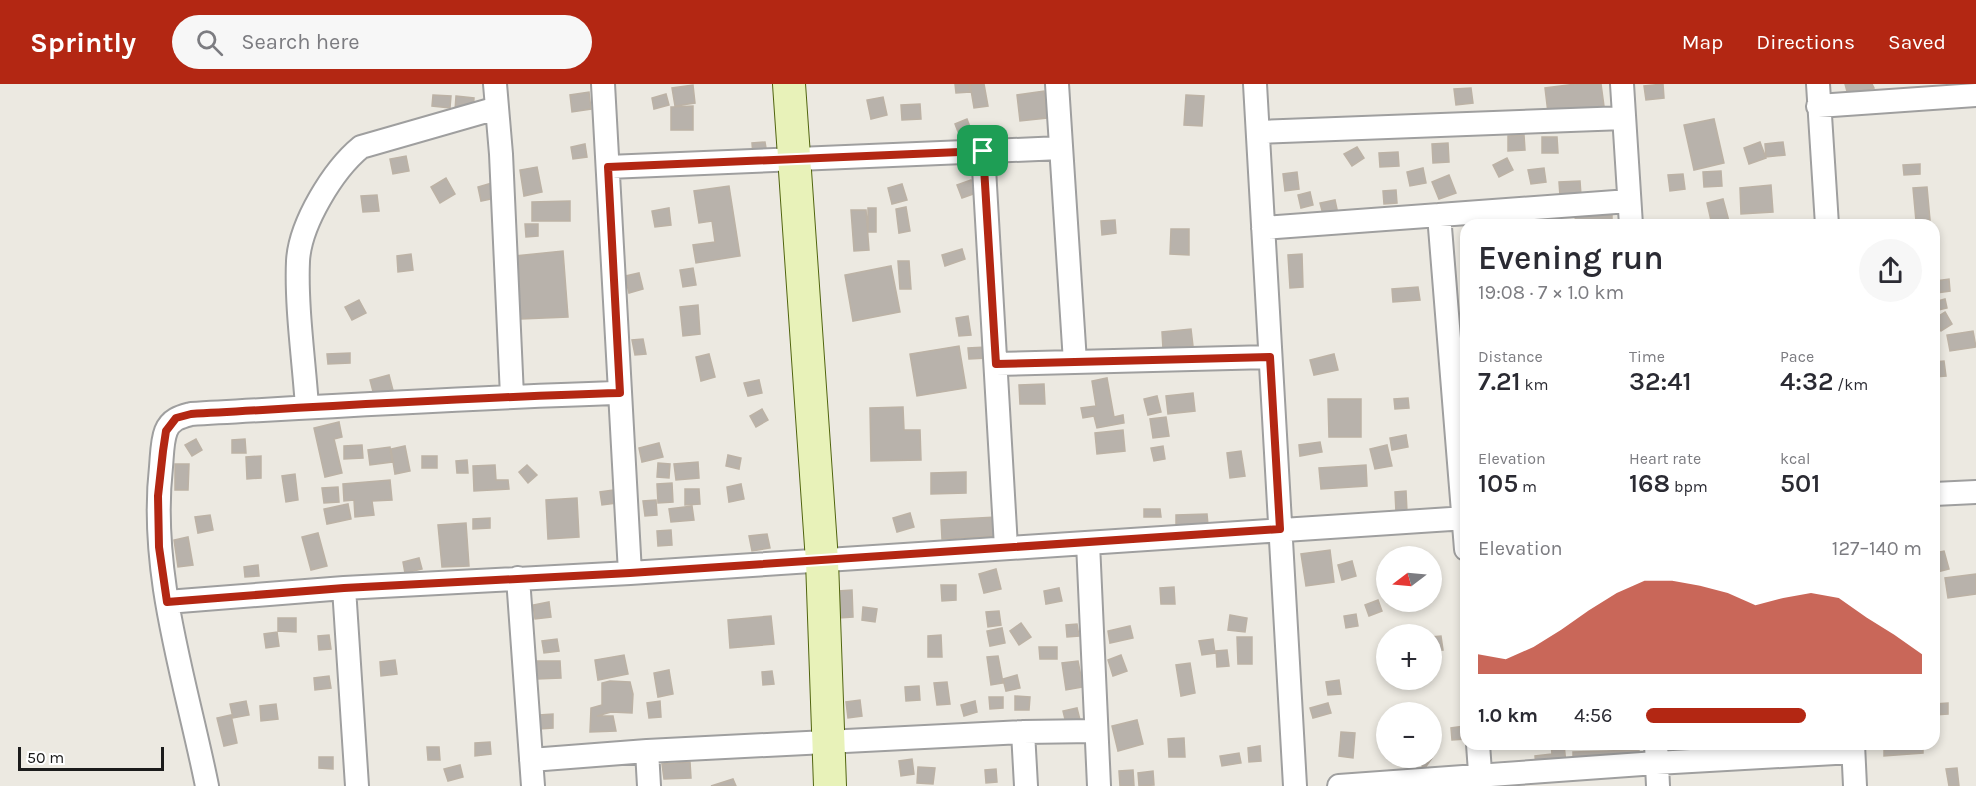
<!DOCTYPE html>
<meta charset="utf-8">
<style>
body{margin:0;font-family:Karla,sans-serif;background:#f7f7f7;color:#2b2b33;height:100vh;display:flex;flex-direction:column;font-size:22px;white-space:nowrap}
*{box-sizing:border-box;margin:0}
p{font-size:20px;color:#7c7c81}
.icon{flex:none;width:33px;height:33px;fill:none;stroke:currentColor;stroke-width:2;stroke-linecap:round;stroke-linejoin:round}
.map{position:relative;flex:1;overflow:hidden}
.details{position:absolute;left:1460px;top:135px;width:480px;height:531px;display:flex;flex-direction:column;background:#fff;border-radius:18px;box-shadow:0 3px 9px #0003}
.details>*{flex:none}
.needle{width:39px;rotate:254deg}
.fabs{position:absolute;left:1376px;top:462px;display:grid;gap:12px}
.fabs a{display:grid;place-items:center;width:66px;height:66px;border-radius:50%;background:#fff;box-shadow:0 3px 9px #0003;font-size:30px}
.scale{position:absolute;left:18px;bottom:15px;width:146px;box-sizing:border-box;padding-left:6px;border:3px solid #1b1b1b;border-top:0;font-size:16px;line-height:21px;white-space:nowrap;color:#1b1b1b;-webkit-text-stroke:4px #fff;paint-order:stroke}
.pin{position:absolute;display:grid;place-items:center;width:51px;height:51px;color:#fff;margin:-26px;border-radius:12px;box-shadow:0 3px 9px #0006}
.round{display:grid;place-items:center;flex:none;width:63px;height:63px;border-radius:32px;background:#f7f7f7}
.head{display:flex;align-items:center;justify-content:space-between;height:102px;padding:0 18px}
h1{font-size:33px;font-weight:600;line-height:45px}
.figures{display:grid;grid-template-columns:repeat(3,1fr);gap:9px;height:102px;padding:6px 18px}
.figures div{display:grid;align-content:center}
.figures b{font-size:26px;font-weight:600}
.figures small{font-size:16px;font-weight:400}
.figures p{font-size:16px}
.chart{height:168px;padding:12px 18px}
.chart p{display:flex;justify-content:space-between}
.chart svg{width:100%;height:108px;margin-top:6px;fill:#b32713;opacity:.7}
ul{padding:0 18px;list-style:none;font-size:20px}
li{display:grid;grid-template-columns:96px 72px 1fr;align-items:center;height:45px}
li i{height:15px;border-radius:8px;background:#b32713}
header{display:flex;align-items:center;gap:36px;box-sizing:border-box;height:84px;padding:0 30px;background:#b32713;color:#fff}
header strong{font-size:28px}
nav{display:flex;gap:33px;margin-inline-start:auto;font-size:21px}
.search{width:420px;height:54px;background:#f7f7f7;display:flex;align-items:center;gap:15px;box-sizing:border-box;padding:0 21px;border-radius:33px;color:#7c7c81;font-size:22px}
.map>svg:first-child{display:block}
.building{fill:#b8b2ab;stroke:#bcb2a5;stroke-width:1.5}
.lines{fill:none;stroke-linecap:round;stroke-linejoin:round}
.street-casing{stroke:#9f9f9f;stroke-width:26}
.secondary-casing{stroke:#51650f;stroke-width:34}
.street{stroke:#fff;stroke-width:22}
.secondary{stroke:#e8f2b9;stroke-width:32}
.route-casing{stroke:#fff;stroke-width:12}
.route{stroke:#b32713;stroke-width:8}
</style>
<header>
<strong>Sprintly</strong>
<div class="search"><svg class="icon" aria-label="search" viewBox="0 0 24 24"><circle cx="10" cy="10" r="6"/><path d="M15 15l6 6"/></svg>Search here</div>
<nav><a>Map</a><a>Directions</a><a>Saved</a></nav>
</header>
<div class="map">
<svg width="1976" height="702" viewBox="0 0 1976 702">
<rect width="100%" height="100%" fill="#ece9e1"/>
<!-- building -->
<path class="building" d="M955,0H969L970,8L956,9Z
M970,0H984L988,22L974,24Z
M1576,0H1601L1604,22L1548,29L1545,4Z
M1663,0L1664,14L1646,16L1644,2Z
M1845,0H1872L1874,4L1848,11Z
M693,1L695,19L675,22L672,4Z
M1471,4L1473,19L1456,21L1454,5Z
M1044,7L1047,34L1020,37L1017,11Z
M589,8L591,25L572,28L570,11Z
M666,10L669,21L654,25L652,14Z
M433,11L451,12L450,24L432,22Z
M1186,11L1204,12L1202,42L1184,41Z
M456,12L474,14L473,29L455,27Z
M883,13L887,31L871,35L867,16Z
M920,20L921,35L902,36L901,21Z
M693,22V46H671V23Z
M967,35L972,48L960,53L955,40Z
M1714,35L1724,79L1694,86L1684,41Z
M1524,51L1525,66L1508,67V52Z
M1542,53H1557L1558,69H1542Z
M765,58L767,70L753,72L752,59Z
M1760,58L1766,74L1749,80L1744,64Z
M1783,58L1785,71L1766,73L1765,60Z
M1448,59L1449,78L1433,79L1432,60Z
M585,60L587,73L573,75L571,63Z
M1357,63L1364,74L1352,82L1344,70Z
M1398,68L1399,82L1380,83L1379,69Z
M406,72L409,87L393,90L390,75Z
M1507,74L1513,86L1499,93L1493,81Z
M1920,80V90L1904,91L1903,81Z
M537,83L542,108L524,112L520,86Z
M1423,84L1426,99L1410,102L1407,88Z
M1544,84L1546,98L1531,100L1528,86Z
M1721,87L1722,102L1704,103L1703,88Z
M1297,88L1299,105L1285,107L1283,90Z
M1683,90L1685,105L1670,107L1668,91Z
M1449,91L1456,109L1439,115L1432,98Z
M446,94L455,110L440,119L431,103Z
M971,96L976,109L962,114L957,101Z
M1580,97L1581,111L1560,112L1559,98Z
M492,99L496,114L481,117L478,103Z
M902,100L907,116L892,120L888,104Z
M1771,101L1773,128L1741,130L1740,104Z
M729,102L740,172L696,179L693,161L715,158L712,137L699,139L694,107Z
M1927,103L1930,136L1916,137L1913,104Z
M1396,106L1397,119L1384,120L1383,107Z
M1310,108L1313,121L1301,124L1298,111Z
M377,111L379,127L363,128L361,112Z
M1723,115L1730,141H1712L1707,119Z
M1335,116L1338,130L1324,134L1320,119Z
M570,117V137H532V118Z
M906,123L910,147L899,149L896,125Z
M669,124L671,141L655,143L652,127Z
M868,124H876V148H868Z
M851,126H866L869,166L854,167Z
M1612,131V141H1576L1575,132Z
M1115,136L1116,149L1102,151L1101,137Z
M525,140H538V152L526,153Z
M1171,145H1189V171L1170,170Z
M962,165L965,175L945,182L942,171Z
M563,167L568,233L521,235L515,172Z
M411,170L413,186L398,188L397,172Z
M1302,170L1303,203L1290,204L1288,171Z
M898,177H909L911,205H900Z
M891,182L900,228L853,237L845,191Z
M693,184L696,201L683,203L680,186Z
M639,189L643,205L629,209L625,192Z
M1949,195L1950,207L1937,209L1936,197Z
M1418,203L1420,216L1393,218L1392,205Z
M1945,215L1947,224L1934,227V218Z
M359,216L366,229L352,236L345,223Z
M698,221L700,250L683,252L680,223Z
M1945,228L1952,240L1941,247L1934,235Z
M968,232L971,251L959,252L956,234Z
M1191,245L1193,262L1163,265L1162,248Z
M1973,247L1976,263L1950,267L1947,251Z
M643,255L646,270L635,271L632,256Z
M959,262L966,304L917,312L910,270Z
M986,263L987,274L969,275L968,264Z
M350,269V279L328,280L327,270Z
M709,270L715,293L701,297L696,273Z
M1334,270L1338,286L1314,291L1310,276Z
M1944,277L1946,292L1934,293V278Z
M389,291L395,314L376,319L370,296Z
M1107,294L1114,333L1123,331L1124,339L1097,344L1094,332L1083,334L1081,324L1096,322L1092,297Z
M759,296L762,309L748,312L744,299Z
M1044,300L1045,320H1020L1019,301Z
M1193,309L1195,327L1168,330L1166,312Z
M1157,312L1161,328L1148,331L1144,315Z
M1408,314L1409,324L1395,325L1394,315Z
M1328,315H1361V353H1329Z
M903,323L904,346H920L921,376L871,377L870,324Z
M762,325L768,336L756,343L750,332Z
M1166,333L1169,352L1153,354L1150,335Z
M339,338L342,353L334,355L342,389L325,393L314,344Z
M1123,346L1125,367L1097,370L1095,349Z
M1406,351L1408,363L1392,366L1390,354Z
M196,355L202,366L192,372L185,361Z
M245,355L246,369H232V356Z
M1320,358L1322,368L1300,372L1299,361Z
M659,359L663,373L642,378L639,364Z
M362,361L363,374L344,375V362Z
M1387,361L1392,382L1375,385L1370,365Z
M405,362L410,387L395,390L391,365Z
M1163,362L1165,375L1154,377L1151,364Z
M390,363L392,378L370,381L368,366Z
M1241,367L1245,392L1230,394L1227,369Z
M728,371L741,374L739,385L726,382Z
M261,372V394L247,395L246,373Z
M422,372H437V384H422Z
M467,376L468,389H457L456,377Z
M698,378L699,394L676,396L674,380Z
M658,379L670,380L669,394L657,393Z
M175,380H189L188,406H175Z
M495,381L496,396H508L509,405L474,407L473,382Z
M527,381L537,391L528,399L519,388Z
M1366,381L1367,402L1321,405L1319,384Z
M966,388V409L931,410V389Z
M295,390L298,416L286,418L282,392Z
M390,396L392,416L372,417L374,431L355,433L354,416L344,417L343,400Z
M672,399L673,418L658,419L657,400Z
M741,400L744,415L729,418L727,403Z
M338,403L339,418L324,419L322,404Z
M685,405H699L700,420L685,421Z
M613,406L616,419L602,421L600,408Z
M1406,407L1407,428H1396L1395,408Z
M577,414L579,453L548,455L546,416Z
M656,416L657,431L645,432L643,417Z
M348,420L351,435L327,440L324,425Z
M692,422L694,436L671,438L669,425Z
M1144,425H1160L1161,433H1144Z
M910,429L914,443L897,448L893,434Z
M1207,430L1208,441L1176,442V431Z
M210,431L213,446L198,449L195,433Z
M996,433L997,452L942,455L941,436Z
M490,434V444L473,445V435Z
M466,439L469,482L442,483L438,441Z
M671,446L672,461L658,462L657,447Z
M318,449L327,482L311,486L302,453Z
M767,450L770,464L752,467L749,452Z
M188,453L193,481L178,483L174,456Z
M1330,466L1334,498L1306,502L1301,470Z
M1944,467L1949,485L1937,488L1934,469Z
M419,474L422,485L405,489L403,478Z
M1352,477L1356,492L1342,496L1338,481Z
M258,481L259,492L245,493L244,483Z
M996,485L1001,505L984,509L979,490Z
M1976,490V510L1948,514L1945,494Z
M941,501H956V516L942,517Z
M1174,503L1175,520H1161L1160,504Z
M1059,504L1062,517L1046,520L1044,507Z
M852,506L853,533L839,534L838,507Z
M1378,516L1382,527L1369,532L1365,521Z
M549,518L551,533L535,535L533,521Z
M863,523L877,525L875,538L862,536Z
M999,527L1001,541L988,543L986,528Z
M1356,530L1358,542L1346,544L1344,532Z
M1230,531L1247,534L1245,548L1228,546Z
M771,532L774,560L730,564L728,536Z
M278,534H296V548L278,547Z
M1021,539L1031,553L1019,561L1010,547Z
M1077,540L1079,552L1067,553L1066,541Z
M1130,542L1133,554L1110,559L1108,547Z
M1002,544L1005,559L990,562L987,547Z
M277,548L279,562L266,564L264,550Z
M329,551L331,565L319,566L318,552Z
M941,551L942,573H928V552Z
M1441,552L1443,566L1431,567V553Z
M1237,553H1252V580H1238Z
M557,555L559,567L544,569L542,557Z
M1213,555L1215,569L1202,571L1199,557Z
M1039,563H1057V575H1040Z
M1227,566L1229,582L1217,583L1216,567Z
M624,571L628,590L598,596L595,576Z
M1121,571L1127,587L1113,592L1108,576Z
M998,572L1003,599L991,601L987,573Z
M395,576L397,590L381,592L380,578Z
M536,577H560L561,594L537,595Z
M1078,577L1083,603L1066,606L1062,579Z
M1190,579L1195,609L1181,612L1176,581Z
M669,586L673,610L658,613L654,589Z
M772,587L774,600L763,601L762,588Z
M1017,591L1020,604L1006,607L1003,595Z
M329,592L331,604L315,606L314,594Z
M1339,596L1341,610L1328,611L1326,598Z
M610,597L630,598L633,610L632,629L611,628L597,632H613L616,647L590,648L591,624L602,621V599Z
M947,598L950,620L937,621L934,599Z
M919,602L920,616L906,617L905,603Z
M1015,612L1030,613L1029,626H1015Z
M989,613H1003V624L990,625Z
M860,616L862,632L848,634L846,618Z
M246,617L249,631L233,634L230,620Z
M660,617L661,633L649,634L647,619Z
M975,617L977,628L964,632L961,621Z
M1328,619L1331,629L1313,634L1310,624Z
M1948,619V630L1934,631V620Z
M276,620L278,635L261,637L260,622Z
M1077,624L1080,636L1066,639L1063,627Z
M553,630V644L539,645V631Z
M231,631L237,659L224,662L217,634Z
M1137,636L1143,660L1118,667L1112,642Z
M1464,642L1466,655L1452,656L1451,644Z
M1341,648L1355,649L1353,674L1339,672Z
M1184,654L1185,673H1169L1168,655Z
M490,658L491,670L475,672V659Z
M1551,660H1564L1566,680L1536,683L1535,672L1552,670Z
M1884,660H1923V669L1884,672Z
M1260,662L1261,677L1249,678L1248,664Z
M427,663H439L440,676H428Z
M1639,666V678L1573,680V668Z
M1239,669L1241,679L1222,682L1220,672Z
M319,673H333V685L319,684Z
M1415,674L1431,673L1432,674L1425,684L1413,676Z
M912,675L914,690L901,692L899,677Z
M690,678L691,694L664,695L662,680Z
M460,681L463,693L448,697L444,685Z
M918,683L935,684L933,700L917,699Z
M1957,684L1959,702H1949L1946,685Z
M996,685L997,698L986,699L985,686Z
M1133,686L1134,702H1120L1119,687Z
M1153,687L1154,701L1139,702L1138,689Z
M733,695L736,702H711Z"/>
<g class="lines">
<!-- street casing -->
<g class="street-casing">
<path id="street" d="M495,0L501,70L512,312
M603,0L630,489
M1057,0L1075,278
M1255,0L1295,702
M1622,0L1631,141
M1818,0L1827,141
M1818,22L1976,11
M1259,48L1624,34
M983,67L1006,463
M608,83L1061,64
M1439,131L1466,465
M1263,144L1629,117
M996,280L1270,273
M307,323C304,277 296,223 298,177C300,140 333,86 361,63L497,24
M1934,410L1976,408
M1088,459L1099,702
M518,494L533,702
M344,504L357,702
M167,518L344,504L630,489L1466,434
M1023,648L1026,702
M1478,660L1481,702
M1656,660L1658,702
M1853,660L1855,702
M647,667L649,702
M531,676L647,667L1023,648L1095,647
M207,702C186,597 149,491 161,383C162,372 162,357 166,347C171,335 180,333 191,330C334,322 477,313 620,309
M1339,702L1656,679L1853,668"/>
</g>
<!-- secondary casing -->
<g class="secondary-casing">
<path id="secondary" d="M789,0L822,477L830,702"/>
</g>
<!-- street -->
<use href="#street" class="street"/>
<!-- secondary -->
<use href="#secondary" class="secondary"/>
</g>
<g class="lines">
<!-- route casing -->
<g class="route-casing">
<path id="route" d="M983,67L996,280L1270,273L1280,445L630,489L344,504L167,518L159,463L158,412L163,367L166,347L176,334L191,330C334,322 477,313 620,309L608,83Z"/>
</g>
<!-- route -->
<use href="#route" class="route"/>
</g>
</svg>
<div class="fabs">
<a><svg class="needle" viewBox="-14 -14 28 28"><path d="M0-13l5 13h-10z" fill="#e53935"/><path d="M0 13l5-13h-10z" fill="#7c7c81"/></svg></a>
<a>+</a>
<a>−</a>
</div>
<div class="scale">50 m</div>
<div class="pin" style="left:983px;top:67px;background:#1e9e55"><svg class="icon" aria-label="arrive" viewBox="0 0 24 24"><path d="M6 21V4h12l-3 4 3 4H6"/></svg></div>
<section class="details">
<div class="head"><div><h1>Evening run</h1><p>19:08 · 7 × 1.0 km</p></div><a class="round"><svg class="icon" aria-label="share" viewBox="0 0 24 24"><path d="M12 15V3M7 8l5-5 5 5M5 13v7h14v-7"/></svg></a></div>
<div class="figures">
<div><p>Distance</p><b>7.21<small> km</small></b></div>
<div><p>Time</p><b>32:41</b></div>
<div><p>Pace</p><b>4:32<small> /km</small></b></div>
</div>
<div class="figures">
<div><p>Elevation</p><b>105<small> m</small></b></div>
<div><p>Heart rate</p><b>168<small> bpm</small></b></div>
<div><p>kcal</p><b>501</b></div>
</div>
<div class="chart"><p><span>Elevation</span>127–140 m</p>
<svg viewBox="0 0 160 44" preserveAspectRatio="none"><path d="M0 44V36L10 38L20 33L30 26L40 18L50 11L60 6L70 6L80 8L90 11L100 16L110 13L120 11L130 13L140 21L150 28L160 36V44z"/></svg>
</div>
<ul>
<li><b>1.0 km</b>4:56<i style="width:58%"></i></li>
</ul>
</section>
</div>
